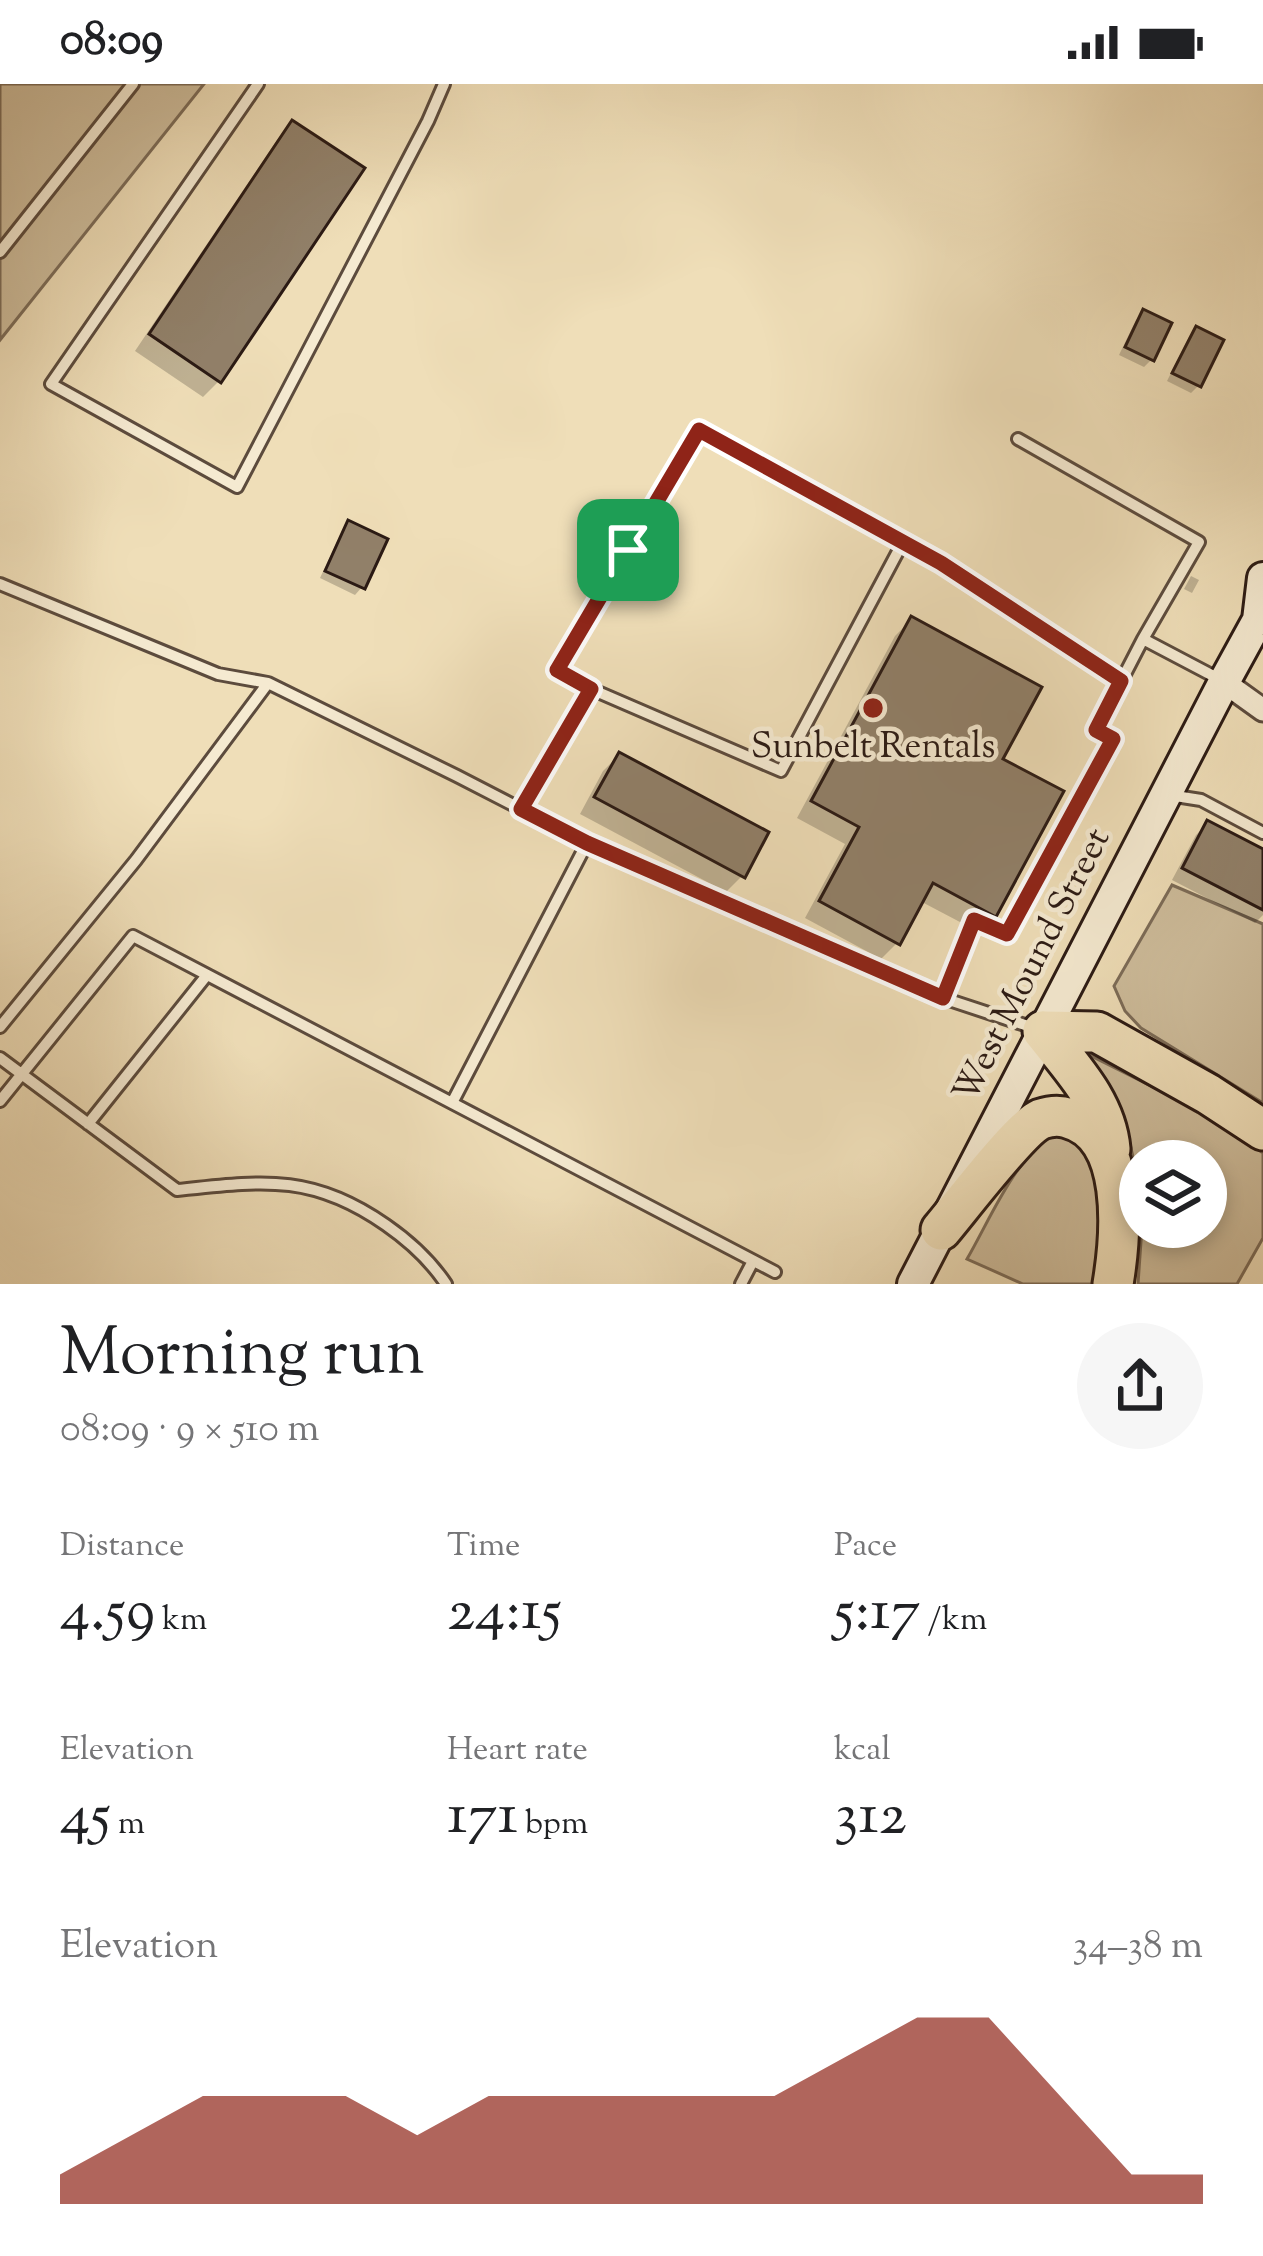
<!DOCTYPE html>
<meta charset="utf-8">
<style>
body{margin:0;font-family:"Sorts Mill Goudy",serif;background:#f6f6f6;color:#202124;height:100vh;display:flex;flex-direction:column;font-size:45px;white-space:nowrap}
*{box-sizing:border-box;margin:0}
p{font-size:39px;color:#757577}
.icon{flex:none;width:66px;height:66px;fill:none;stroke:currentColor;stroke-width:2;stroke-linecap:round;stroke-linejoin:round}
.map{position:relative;height:1200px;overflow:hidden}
.side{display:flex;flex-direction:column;background:#fff;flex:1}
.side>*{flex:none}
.buttons{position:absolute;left:1119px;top:1056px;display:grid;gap:24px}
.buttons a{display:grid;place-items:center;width:108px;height:108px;border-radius:50%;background:#fff;box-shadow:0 6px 18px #0003;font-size:60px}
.pin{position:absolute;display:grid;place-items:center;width:102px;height:102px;color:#fff;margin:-51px;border-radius:24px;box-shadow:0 6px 18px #0006}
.round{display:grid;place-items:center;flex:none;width:126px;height:126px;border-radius:63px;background:#f6f6f6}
.headline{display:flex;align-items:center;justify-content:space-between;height:204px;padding:0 60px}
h1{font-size:66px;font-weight:600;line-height:90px}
.figures{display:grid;grid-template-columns:repeat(3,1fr);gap:18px;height:204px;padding:12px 60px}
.figures div{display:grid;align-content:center}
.figures b{font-size:60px;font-weight:600}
.figures small{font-size:33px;font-weight:400}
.figures p{font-size:33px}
.chart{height:336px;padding:24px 60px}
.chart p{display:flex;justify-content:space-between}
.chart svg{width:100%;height:216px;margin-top:12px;fill:#8f2418;opacity:.7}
.status{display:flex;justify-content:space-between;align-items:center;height:84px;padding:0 60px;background:#fff;direction:ltr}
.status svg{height:33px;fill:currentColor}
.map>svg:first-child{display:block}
.green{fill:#cebd9c;stroke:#7c6c58;stroke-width:3}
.shadow{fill:#0003}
.building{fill:#918069;stroke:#2b1a14;stroke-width:3}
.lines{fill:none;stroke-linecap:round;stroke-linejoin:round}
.service-casing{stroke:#5c4b3d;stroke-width:16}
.minor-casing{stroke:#5c4b3d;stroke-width:27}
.secondary-casing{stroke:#2b1a14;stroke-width:36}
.motorway-casing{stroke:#2b1a14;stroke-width:45}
.service{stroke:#f5ead1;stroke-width:10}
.minor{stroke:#f5ead1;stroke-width:21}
.secondary{stroke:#f5ead1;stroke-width:30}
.motorway{stroke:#efdeb8;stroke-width:39}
.route-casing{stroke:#fff;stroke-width:24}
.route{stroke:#8f2418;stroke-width:15}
.poi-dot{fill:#8f2418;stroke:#f5ead1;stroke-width:4.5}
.labels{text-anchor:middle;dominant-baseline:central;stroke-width:9;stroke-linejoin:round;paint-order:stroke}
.poi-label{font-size:36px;fill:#2b1a14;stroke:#f5ead1}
.street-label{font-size:36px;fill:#2b1a14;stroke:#f5ead1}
</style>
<div class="status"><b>08:09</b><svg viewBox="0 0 49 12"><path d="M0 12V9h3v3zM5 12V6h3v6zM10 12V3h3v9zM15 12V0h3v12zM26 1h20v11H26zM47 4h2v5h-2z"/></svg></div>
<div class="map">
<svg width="1263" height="1200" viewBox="0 0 1263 1200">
<rect width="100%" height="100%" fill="#efdeb8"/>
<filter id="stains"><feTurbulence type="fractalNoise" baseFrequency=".00167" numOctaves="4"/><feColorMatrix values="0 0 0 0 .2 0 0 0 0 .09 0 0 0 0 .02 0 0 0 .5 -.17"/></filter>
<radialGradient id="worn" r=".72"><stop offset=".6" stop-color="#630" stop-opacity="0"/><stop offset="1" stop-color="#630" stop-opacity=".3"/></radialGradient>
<!-- green -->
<path class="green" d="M0,0H204L0,256Z
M1172,801L1263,840V1019L1141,944L1125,927L1114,902Z
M1091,972L1201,1027L1263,1069V1154L1237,1200H1138L1142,1143H1206V1077H1140V1105L1129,1055L1107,1008L1085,974Z
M1061,1043L1082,1053L1102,1113L1095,1200H1023L967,1175C994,1128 1014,1074 1061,1043Z"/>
<!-- shadow -->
<path class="shadow" d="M293,40L219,297L203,313L135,267L277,56Z
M1143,229L1151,276L1144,283L1119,271L1136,236Z
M1196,245L1220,257L1198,302L1191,309L1167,297L1189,253Z
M349,440L362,503L355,511L320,494L342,447Z
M1191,492L1199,496L1192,509L1184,505Z
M911,536L999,676L993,831L977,847L920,817L897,859L881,875L805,834L845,760L797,734L895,552Z
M619,671L742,792L726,808L580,730L603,687Z
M1207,740L1263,768V831L1255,839L1172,796L1196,751Z"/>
<!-- building -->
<path class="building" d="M292,36L365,84L221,299L149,250Z
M1143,225L1172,239L1154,277L1125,263Z
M1196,242L1224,256L1201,303L1172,289Z
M348,436L388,455L365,505L325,487Z
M911,532L1042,603L1003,675L1064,707L996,833L933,799L900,861L819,817L859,743L811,717Z
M619,668L769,748L745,794L594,713Z
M1207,736L1263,765V826L1182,784Z"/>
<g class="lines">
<!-- service casing -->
<g class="service-casing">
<path id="service" d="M258,0L51,300L237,403L428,37L444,0
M0,168L133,0
M1018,355L1199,458L1143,555L1221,596
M0,500L218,590L268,599L457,692L587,759L943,914L1034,944
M591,605L781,687L903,458
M1169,711L1201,716L1263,749
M521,725L591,605L557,587L699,346L942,479L1121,597
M943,914L974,836L1007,850L1113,655L1096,646L1143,555
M0,943L136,776L268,599
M0,974L177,1106C262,1097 312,1089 386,1141C409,1157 430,1176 446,1200
M0,1017L133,852L775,1188
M452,1019L587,759
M88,1040L207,891
M741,1200L753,1177"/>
</g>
<!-- minor casing -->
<g class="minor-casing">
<path id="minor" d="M1224,598L1263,626"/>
</g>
<!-- secondary casing -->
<g class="secondary-casing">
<path id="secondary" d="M1258,536L1263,494
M913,1200L1224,598L1258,536L1263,531"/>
</g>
<!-- motorway casing -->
<g class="motorway-casing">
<path id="motorway" d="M1043,947L1097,948L1208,1010L1263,1046
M1043,947C1071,983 1106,1018 1110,1065
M941,1146C959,1125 1020,1044 1041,1035C1050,1032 1059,1031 1068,1034C1130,1050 1121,1152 1113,1200"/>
</g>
<!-- service -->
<use href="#service" class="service"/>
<!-- minor -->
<use href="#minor" class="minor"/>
<!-- secondary -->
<use href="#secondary" class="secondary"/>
<!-- motorway -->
<use href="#motorway" class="motorway"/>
</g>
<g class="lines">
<!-- route casing -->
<g class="route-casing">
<path id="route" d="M699,346L941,479L1121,597L1096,646L1113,655L1007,850L974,836L943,914L587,759L521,725L591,605L557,586Z"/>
</g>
<!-- route -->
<use href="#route" class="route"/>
</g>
<!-- markers -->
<circle class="poi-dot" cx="873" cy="624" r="12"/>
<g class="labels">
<!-- poi labels -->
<g class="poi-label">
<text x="873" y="664">Sunbelt Rentals</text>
</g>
<!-- street labels -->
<g class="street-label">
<text transform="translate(1033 882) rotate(-63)">West Mound Street</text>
</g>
</g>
<rect width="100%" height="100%" filter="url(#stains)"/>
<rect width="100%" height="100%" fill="url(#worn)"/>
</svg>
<div class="buttons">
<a><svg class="icon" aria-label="layers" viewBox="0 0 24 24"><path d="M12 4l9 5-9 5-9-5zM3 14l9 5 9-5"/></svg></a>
</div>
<div class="pin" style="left:628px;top:466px;background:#1e9e55"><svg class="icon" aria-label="arrive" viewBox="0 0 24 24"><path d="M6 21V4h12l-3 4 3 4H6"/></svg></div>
</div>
<section class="side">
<div class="headline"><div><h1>Morning run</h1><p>08:09 · 9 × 510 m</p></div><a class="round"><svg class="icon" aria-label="share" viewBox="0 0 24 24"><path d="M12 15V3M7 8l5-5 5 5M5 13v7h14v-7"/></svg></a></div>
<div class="figures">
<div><p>Distance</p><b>4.59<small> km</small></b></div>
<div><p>Time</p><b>24:15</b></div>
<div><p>Pace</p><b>5:17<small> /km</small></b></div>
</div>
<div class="figures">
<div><p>Elevation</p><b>45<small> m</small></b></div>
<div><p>Heart rate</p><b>171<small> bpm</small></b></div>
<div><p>kcal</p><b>312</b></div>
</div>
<div class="chart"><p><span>Elevation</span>34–38 m</p>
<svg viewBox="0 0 160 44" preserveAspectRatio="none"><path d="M0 44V38L10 30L20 22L30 22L40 22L50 30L60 22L70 22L80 22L90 22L100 22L110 14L120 6L130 6L140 22L150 38L160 38V44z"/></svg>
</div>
</section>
